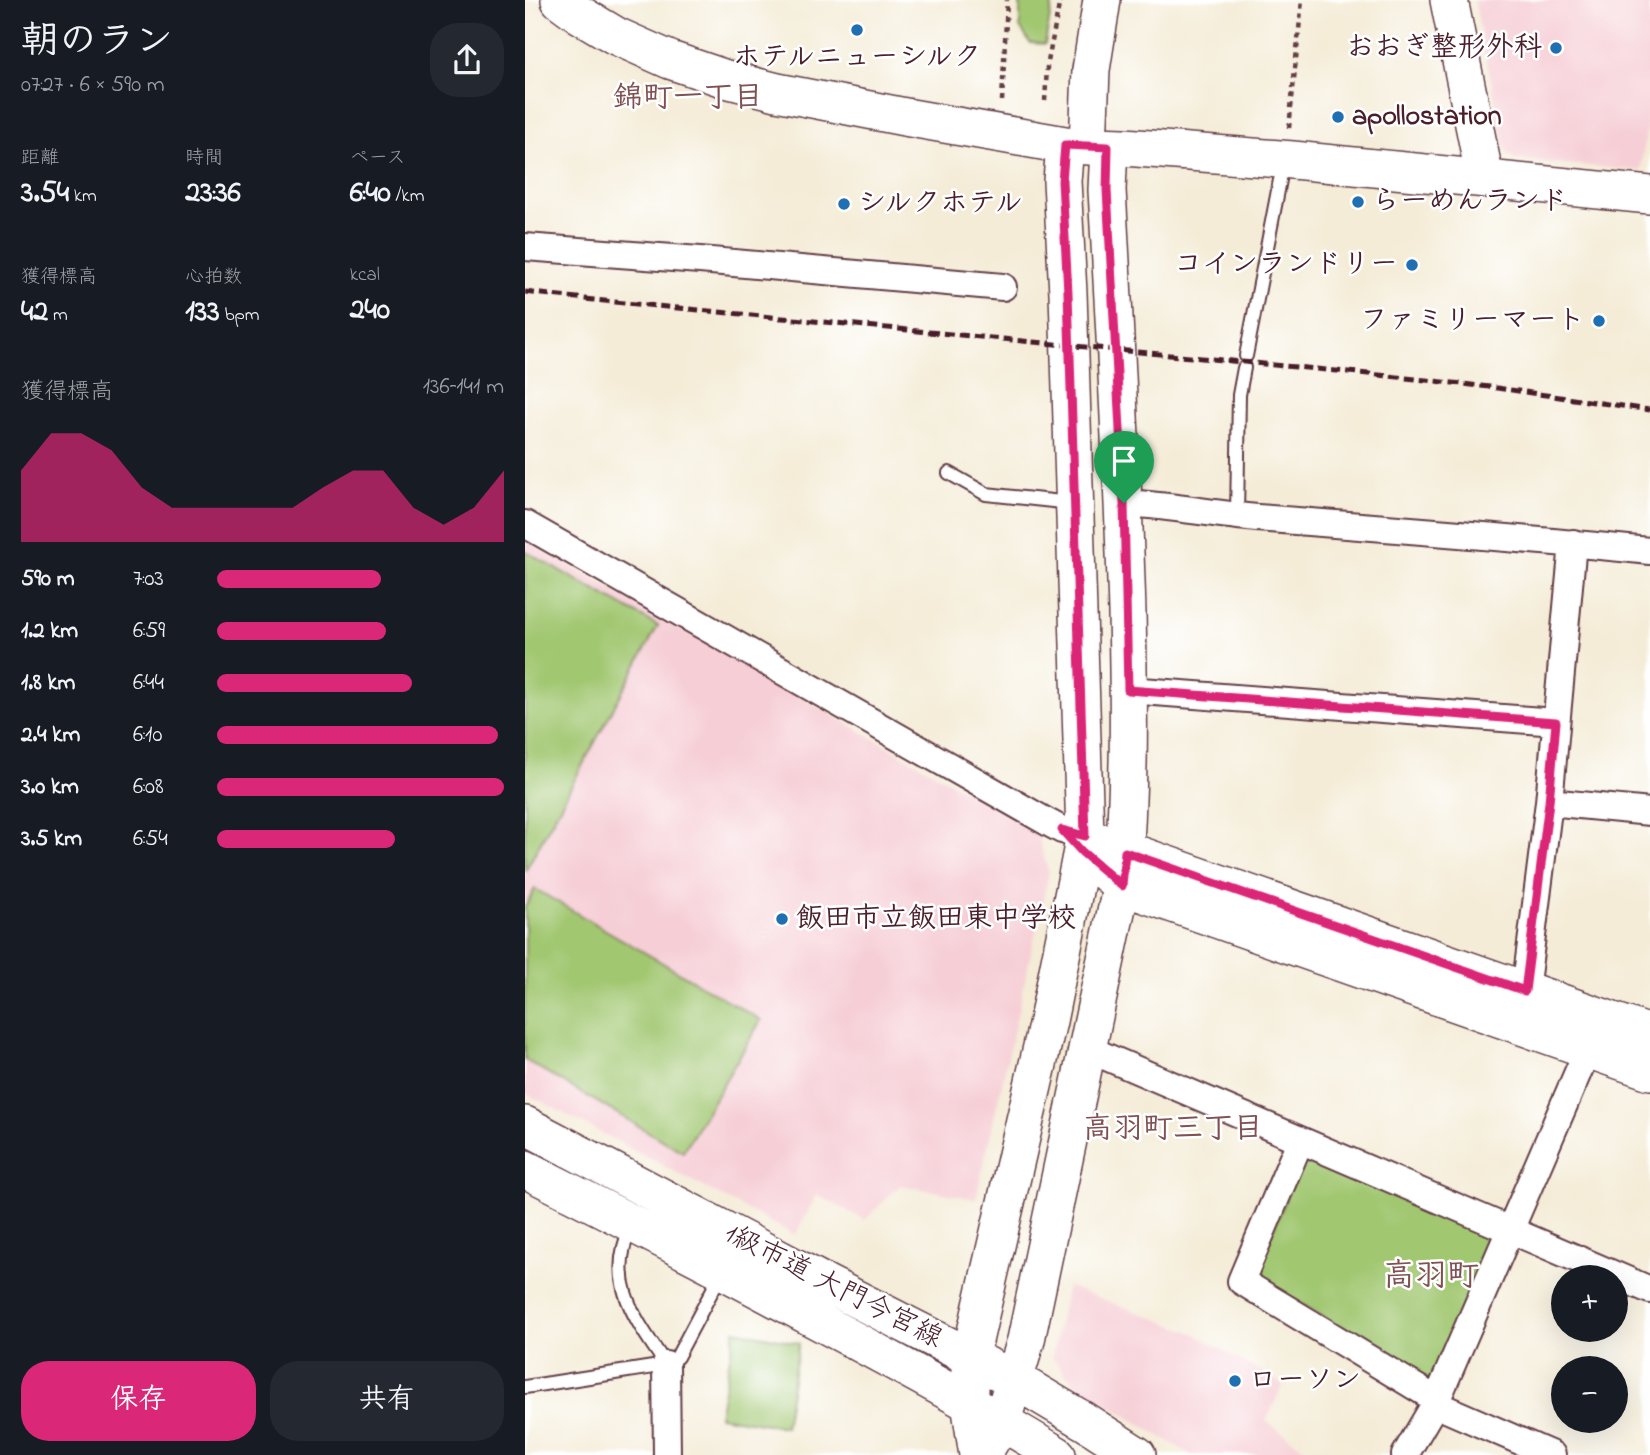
<!DOCTYPE html>
<html lang="ja">
<meta charset="utf-8">
<style>
body{margin:0;font-family:"Indie Flower","Klee One",sans-serif;background:#242831;color:#f1f3f6;height:100vh;display:flex;flex-direction:column;font-size:26px;white-space:nowrap}
*{box-sizing:border-box;margin:0}
p{font-size:23px;color:#9ea1a6}
.icon{flex:none;width:38px;height:38px;fill:none;stroke:currentColor;stroke-width:2;stroke-linecap:round;stroke-linejoin:round}
.map{position:relative;flex:1;overflow:hidden}
.panel{display:flex;flex-direction:column;background:#171b24;width:525px}
.panel>*{flex:none}
.tools{position:absolute;left:1026px;top:1265px;display:grid;gap:14px}
.tools a{display:grid;place-items:center;width:77px;height:77px;border-radius:50%;background:#171b24;box-shadow:0 7px 28px #0002;font-size:35px}
.pin{position:absolute;display:grid;place-items:center;width:60px;height:60px;color:#fff;margin:-72px -30px;border-radius:50% 50% 50% 0;rotate:-45deg;box-shadow:0 0 7px #0007}
.pin .icon{rotate:45deg}
.round{display:grid;place-items:center;flex:none;width:74px;height:74px;border-radius:28px;background:#242831}
.summary{display:flex;align-items:center;justify-content:space-between;height:119px;padding:0 21px}
h1{font-size:38px;font-weight:700;line-height:52px}
.metrics{display:grid;grid-template-columns:repeat(3,1fr);gap:10px;height:119px;padding:7px 21px}
.metrics div{display:grid;align-content:center}
.metrics b{font-size:30px;font-weight:700}
.metrics small{font-size:19px;font-weight:400}
.metrics p{font-size:19px}
.chart{height:196px;padding:14px 21px}
.chart p{display:flex;justify-content:space-between}
.chart svg{width:100%;height:126px;margin-top:7px;fill:#db2777;opacity:.7}
.primary-button{display:flex;gap:14px;margin-top:auto;padding:14px 21px}
.primary-button a{flex:1;height:80px;border-radius:28px;background:#db2777;color:#fff;font-size:28px;font-weight:700;line-height:80px;text-align:center}
.primary-button a+a{background:#242831;color:#f1f3f6}
ul{padding:0 21px;list-style:none;font-size:23px}
li{display:grid;grid-template-columns:112px 84px 1fr;align-items:center;height:52px}
li i{height:18px;border-radius:9px;background:#db2777}
main{display:flex;flex:1;min-height:0}
.map>svg:first-child{display:block}
.built{fill:#f6cfd6}
.green{fill:#a1c771;stroke:#76734e;stroke-width:2}
.lines{fill:none;stroke-linecap:round;stroke-linejoin:round}
.lane-casing{stroke:#643e45;stroke-width:16}
.street-casing{stroke:#643e45;stroke-width:30}
.secondary-casing{stroke:#643e45;stroke-width:40}
.path{stroke:#643e45;stroke-width:4.5;stroke-dasharray:5 5;stroke-linecap:butt}
.lane{stroke:#fff;stroke-width:12}
.street{stroke:#fff;stroke-width:26}
.secondary{stroke:#fff;stroke-width:37}
.rail{stroke:#4a1f2b;stroke-width:5;stroke-dasharray:10 5;stroke-linecap:butt}
.route-casing{stroke:#fff;stroke-width:14}
.route{stroke:#db2777;stroke-width:9}
.poi-dot{fill:#1f6fb2;stroke:#fff;stroke-width:2.5}
.labels{text-anchor:middle;dominant-baseline:central;stroke-width:5;stroke-linejoin:round;paint-order:stroke}
.poi-label{font-size:28px;font-weight:bold;fill:#4a1f2b;stroke:#fff;text-anchor:start}
.street-label{font-size:28px;fill:#4a1f2b;stroke:#fff}
.neighbourhood-label{font-size:30px;font-weight:bold;fill:#815053;stroke:#fff}
.quarter-label{font-size:32px;font-weight:bold;fill:#815053;stroke:#fff}
</style>
<main>
<section class="panel">
<div class="summary"><div><h1>朝のラン</h1><p>07:27 · 6 × 590 m</p></div><a class="round"><svg class="icon" aria-label="share" viewBox="0 0 24 24"><path d="M12 15V3M7 8l5-5 5 5M5 13v7h14v-7"/></svg></a></div>
<div class="metrics">
<div><p>距離</p><b>3.54<small> km</small></b></div>
<div><p>時間</p><b>23:36</b></div>
<div><p>ペース</p><b>6:40<small> /km</small></b></div>
</div>
<div class="metrics">
<div><p>獲得標高</p><b>42<small> m</small></b></div>
<div><p>心拍数</p><b>133<small> bpm</small></b></div>
<div><p>kcal</p><b>240</b></div>
</div>
<div class="chart"><p><span>獲得標高</span>136–141 m</p>
<svg viewBox="0 0 160 44" preserveAspectRatio="none"><path d="M0 44V19L10 6L20 6L30 12L40 25L50 32L60 32L70 32L80 32L90 32L100 25L110 19L120 19L130 32L140 38L150 32L160 19V44z"/></svg>
</div>
<ul>
<li><b>590 m</b>7:03<i style="width:57%"></i></li>
<li><b>1.2 km</b>6:59<i style="width:59%"></i></li>
<li><b>1.8 km</b>6:44<i style="width:68%"></i></li>
<li><b>2.4 km</b>6:10<i style="width:98%"></i></li>
<li><b>3.0 km</b>6:08<i style="width:100%"></i></li>
<li><b>3.5 km</b>6:54<i style="width:62%"></i></li>
</ul>
<div class="primary-button"><a>保存</a><a>共有</a></div>
</section>
<div class="map">
<svg width="1125" height="1455" viewBox="0 0 1125 1455">
<rect width="100%" height="100%" fill="#fff"/>
<filter id="ink" filterUnits="userSpaceOnUse"><feTurbulence type="fractalNoise" baseFrequency=".0143" numOctaves="2"/><feDisplacementMap in="SourceGraphic" scale="14" xChannelSelector="R" yChannelSelector="G"/><feConvolveMatrix kernelMatrix="1 2 1 2 8 2 1 2 1" color-interpolation-filters="sRGB"/></filter>
<filter id="wash" filterUnits="userSpaceOnUse"><feTurbulence type="fractalNoise" baseFrequency=".00686" numOctaves="4" result="noise"/><feDisplacementMap in="SourceGraphic" scale="28" xChannelSelector="R" yChannelSelector="G"/><feGaussianBlur stdDeviation="1.57" result="paint"/><feColorMatrix in="noise" values="0 0 0 0 0 0 0 0 0 0 0 0 0 0 0 0 0 1.4 0 .05"/><feComposite in="paint" operator="in"/></filter>
<g filter="url(#wash)">
<rect width="100%" height="100%" fill="#f4ecd7"/>
<!-- built -->
<path class="built" d="M949,0H1125V105L1116,171L990,159L983,154L979,144Z
M0,540L511,831L524,873L451,1199L375,1185L340,1220L292,1195L270,1235L0,1093Z
M542,1286L669,1333L758,1385L741,1421L789,1455H666L549,1384L527,1357Z"/>
<!-- green -->
<path class="green" d="M495,0H528L520,44L505,43L495,27Z
M0,551L133,626L0,871Z
M10,889L236,1020L158,1152L0,1060V907Z
M787,1156L958,1230L962,1250L905,1382L729,1275L778,1158Z
M210,1330L274,1343L260,1427L194,1416Z"/>
</g>
<g filter="url(#ink)">
<g class="lines">
<!-- lane casing -->
<g class="lane-casing">
<path id="lane" d="M721,356L755,180
M424,473L461,494L546,503
M712,516L714,395L719,368
M106,1227C80,1283 111,1319 141,1365
M0,1387L141,1365L152,1357L196,1274"/>
</g>
<!-- street casing -->
<g class="street-casing">
<path id="street" d="M0,247L175,260L478,287
M599,503C643,505 687,514 732,518C863,528 994,538 1125,551
M0,524L524,823L537,830L560,836
M603,690L1031,722
M1024,802L1125,812
M1000,991L1024,802L1048,543
M563,1049L1125,1290
M775,1141L716,1281L912,1400
M141,1365L142,1455
M910,1404L1027,1455
M880,1455L910,1404L1063,1049"/>
</g>
<!-- secondary casing -->
<g class="secondary-casing">
<path id="secondary" d="M35,0L54,14L91,36L145,60L201,79L252,92L380,117L540,145L599,147L768,160L1125,195
M924,0L960,179
M563,146L566,70L577,0
M577,842L1125,1034
M579,871L597,886L1125,1071
M0,1125L292,1279L490,1380L559,1421L612,1455
M0,1169C95,1217 189,1265 282,1315C367,1360 451,1405 532,1455
M453,1455L445,1403V1358L523,1021L560,836L543,293L537,181L540,145
M457,1455L477,1421L501,1340L597,883C605,794 604,703 602,613C598,472 590,331 582,190L584,147"/>
</g>
<!-- path -->
<path class="path" d="M477,101L482,0
M520,101L522,67L535,0
M764,128L777,0"/>
<!-- lane -->
<use href="#lane" class="lane"/>
<!-- street -->
<use href="#street" class="street"/>
<!-- secondary -->
<use href="#secondary" class="secondary"/>
<!-- rail -->
<path class="rail" d="M0,292L69,300L854,375L965,387L1125,410"/>
</g>
</g>
<g class="lines" filter="url(#ink)">
<!-- route casing -->
<g class="route-casing">
<path id="route" d="M540,145L583,147L582,190L599,503L603,690L1031,722L1024,802L1000,991L600,852L597,886L557,852L537,830L560,836L543,293L537,181Z"/>
</g>
<!-- route -->
<use href="#route" class="route"/>
</g>
<!-- markers -->
<g class="poi-dot">
<circle cx="332" cy="30" r="7"/>
<circle cx="1031" cy="48" r="7"/>
<circle cx="813" cy="117" r="7"/>
<circle cx="833" cy="202" r="7"/>
<circle cx="319" cy="204" r="7"/>
<circle cx="887" cy="265" r="7"/>
<circle cx="1074" cy="321" r="7"/>
<circle cx="257" cy="919" r="7"/>
<circle cx="710" cy="1381" r="7"/>
</g>
<g class="labels">
<!-- poi labels -->
<g class="poi-label">
<text x="1017" y="48" text-anchor="end">おおぎ整形外科</text>
<text x="332" y="58" text-anchor="middle">ホテルニューシルク</text>
<text x="827" y="117">apollostation</text>
<text x="847" y="202">らーめんランド</text>
<text x="333" y="204">シルクホテル</text>
<text x="873" y="265" text-anchor="end">コインランドリー</text>
<text x="1060" y="321" text-anchor="end">ファミリーマート</text>
<text x="271" y="919">飯田市立飯田東中学校</text>
<text x="724" y="1381">ローソン</text>
</g>
<!-- street labels -->
<g class="street-label">
<text transform="translate(308 1287) rotate(27)">1級市道 大門今宮線</text>
</g>
<!-- neighbourhood labels -->
<g class="neighbourhood-label">
<text x="163" y="99">錦町一丁目</text>
<text x="648" y="1130">高羽町三丁目</text>
</g>
<!-- quarter labels -->
<g class="quarter-label">
<text x="906" y="1277">高羽町</text>
</g>
</g>
</svg>
<div class="tools">
<a>+</a>
<a>−</a>
</div>
<div class="pin" style="left:599px;top:503px;background:#1e9e55"><svg class="icon" aria-label="arrive" viewBox="0 0 24 24"><path d="M6 21V4h12l-3 4 3 4H6"/></svg></div>
</div>
</main>
